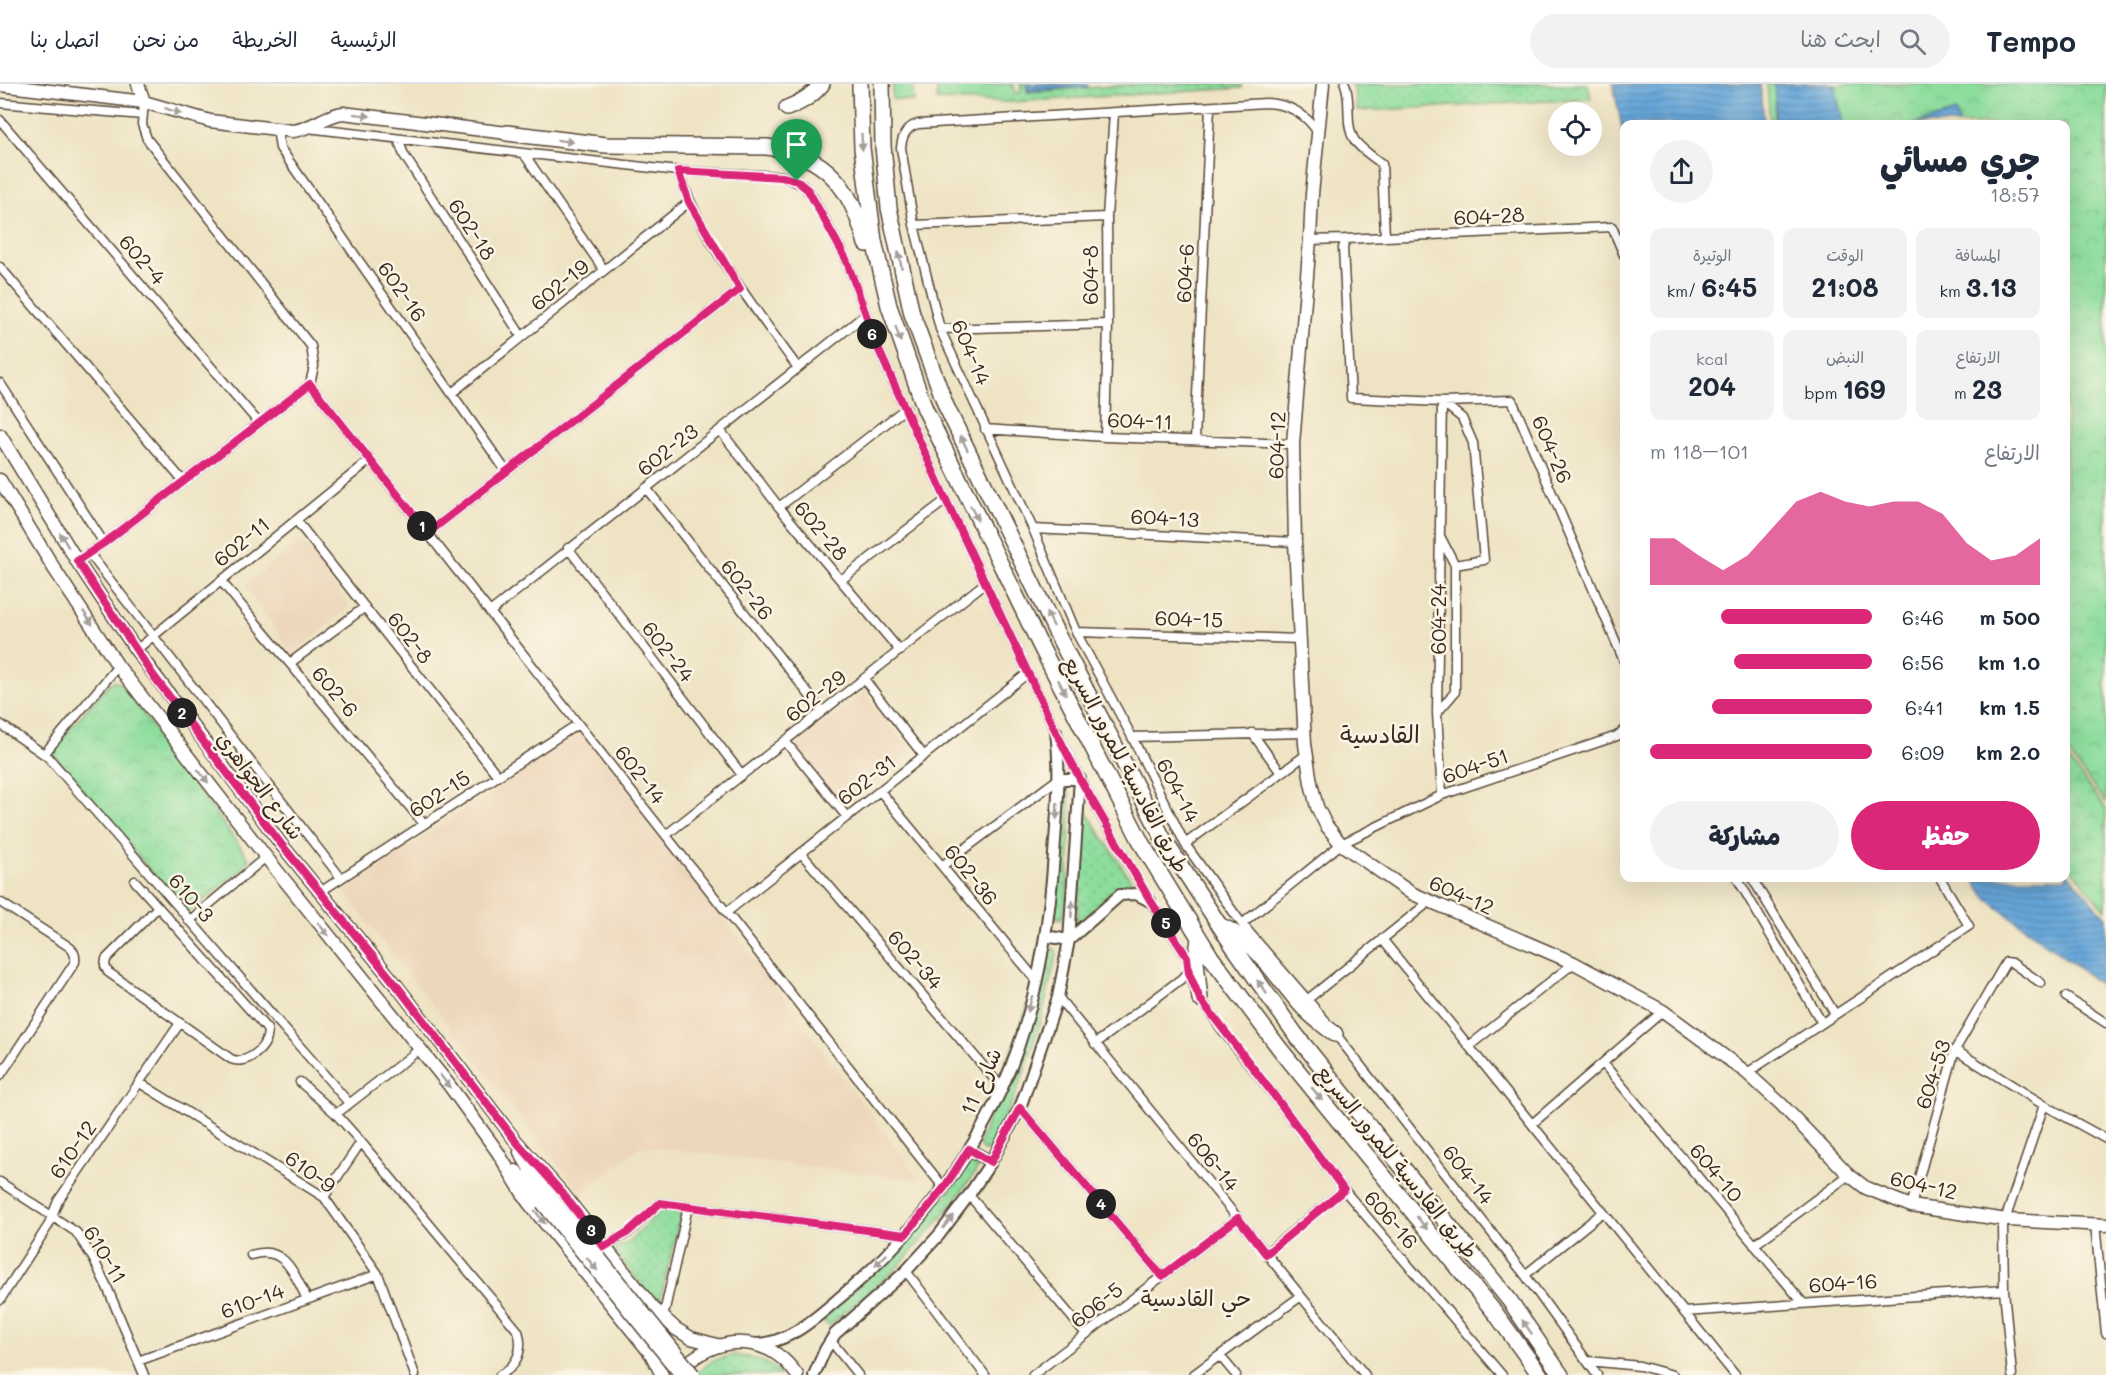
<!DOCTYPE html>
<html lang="ar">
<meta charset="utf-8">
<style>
body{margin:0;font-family:Mali,"Playpen Sans Arabic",sans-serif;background:#f2f2f3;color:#1f2937;direction:rtl;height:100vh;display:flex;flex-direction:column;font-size:22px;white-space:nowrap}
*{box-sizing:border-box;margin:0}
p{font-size:20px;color:#747a83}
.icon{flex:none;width:33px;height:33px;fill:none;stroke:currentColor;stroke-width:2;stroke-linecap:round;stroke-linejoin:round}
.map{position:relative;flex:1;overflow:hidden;direction:ltr}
.sheet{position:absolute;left:1620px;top:36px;width:450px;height:762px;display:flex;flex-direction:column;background:#fff;border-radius:12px;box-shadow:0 6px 24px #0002;direction:rtl}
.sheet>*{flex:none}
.fabs{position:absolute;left:1548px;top:18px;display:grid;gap:12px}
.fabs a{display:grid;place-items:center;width:54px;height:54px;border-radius:50%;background:#fff;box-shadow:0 6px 24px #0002;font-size:30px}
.pin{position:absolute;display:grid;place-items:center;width:51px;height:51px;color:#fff;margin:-62px -26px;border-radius:50% 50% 50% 0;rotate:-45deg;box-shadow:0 0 6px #0007}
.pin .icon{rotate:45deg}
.km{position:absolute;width:30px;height:30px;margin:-15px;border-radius:50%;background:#222;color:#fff;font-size:16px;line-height:30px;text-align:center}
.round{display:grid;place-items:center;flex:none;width:63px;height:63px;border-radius:32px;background:#f2f2f3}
.head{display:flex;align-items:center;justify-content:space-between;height:102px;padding:0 30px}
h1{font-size:33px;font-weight:800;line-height:45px}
.stats{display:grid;grid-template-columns:repeat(3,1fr);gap:9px;height:102px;padding:6px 30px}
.stats div{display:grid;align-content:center;border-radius:12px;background:#f2f2f3;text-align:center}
.stats b{font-size:26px;font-weight:800}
.stats small{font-size:16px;font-weight:400}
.stats p{font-size:16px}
.chart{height:168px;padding:12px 30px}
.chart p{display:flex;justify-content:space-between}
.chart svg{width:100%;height:108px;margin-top:6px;fill:#db2777;opacity:.7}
.cta{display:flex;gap:12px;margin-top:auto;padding:12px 30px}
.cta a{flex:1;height:69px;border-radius:36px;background:#db2777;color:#fff;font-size:24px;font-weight:800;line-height:69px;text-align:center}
.cta a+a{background:#f2f2f3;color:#1f2937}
ul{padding:0 30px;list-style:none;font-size:20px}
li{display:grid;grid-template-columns:96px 72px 1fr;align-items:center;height:45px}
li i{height:15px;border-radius:8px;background:#db2777}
header{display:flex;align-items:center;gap:36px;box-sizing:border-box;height:84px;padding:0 30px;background:#fff;border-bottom:2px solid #e0e1e3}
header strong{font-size:28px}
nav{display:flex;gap:33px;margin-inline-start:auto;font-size:21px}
.search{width:420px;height:54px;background:#f2f2f3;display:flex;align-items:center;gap:15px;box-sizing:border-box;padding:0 21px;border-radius:33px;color:#747a83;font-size:22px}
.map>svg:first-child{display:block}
.built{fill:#edd7bb}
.grass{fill:url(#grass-dots);stroke:#64845e;stroke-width:1.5}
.wetland{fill:url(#wetland-marsh);stroke:#64845e;stroke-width:1.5}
.park{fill:url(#park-crowns);stroke:#64845e;stroke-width:1.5}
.water{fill:url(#water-rules);stroke:#50687c;stroke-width:1.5}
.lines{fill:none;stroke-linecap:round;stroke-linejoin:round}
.minor-casing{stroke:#564637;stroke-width:11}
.tertiary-casing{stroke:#564637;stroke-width:14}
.secondary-casing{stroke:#564637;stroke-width:15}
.primary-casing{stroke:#564637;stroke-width:15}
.motorway-casing{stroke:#564637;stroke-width:18}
.minor{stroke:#fff;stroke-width:8}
.tertiary{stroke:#fff;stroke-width:10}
.secondary{stroke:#fff;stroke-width:12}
.primary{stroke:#fff;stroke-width:12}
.motorway{stroke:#fff;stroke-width:15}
.primary-bridge-casing{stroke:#564637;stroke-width:15;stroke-linecap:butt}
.primary-bridge{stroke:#fff;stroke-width:12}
.oneway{fill:#a79f9a}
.route-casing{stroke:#fff;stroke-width:12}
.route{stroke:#db2777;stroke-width:8}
.labels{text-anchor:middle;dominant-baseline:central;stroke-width:5;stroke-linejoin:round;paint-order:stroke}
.street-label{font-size:21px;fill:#3b2a1e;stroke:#fcf5e5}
.neighbourhood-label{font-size:22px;fill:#3b2a1e;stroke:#fcf5e5}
.quarter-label{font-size:24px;fill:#3b2a1e;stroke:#fcf5e5}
</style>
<header>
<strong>Tempo</strong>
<div class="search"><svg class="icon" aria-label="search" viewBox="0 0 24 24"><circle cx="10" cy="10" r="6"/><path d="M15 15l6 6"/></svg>ابحث هنا</div>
<nav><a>الرئيسية</a><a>الخريطة</a><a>من نحن</a><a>اتصل بنا</a></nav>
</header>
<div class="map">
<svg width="2106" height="1291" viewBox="0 0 2106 1291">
<defs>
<pattern id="grass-dots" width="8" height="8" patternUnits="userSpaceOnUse" patternTransform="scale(1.5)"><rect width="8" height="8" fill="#8ddd9d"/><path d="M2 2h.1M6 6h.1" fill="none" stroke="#7bbe87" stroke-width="1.8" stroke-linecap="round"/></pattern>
<pattern id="wetland-marsh" width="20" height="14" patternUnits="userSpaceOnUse" patternTransform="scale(1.5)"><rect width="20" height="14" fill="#8ddd9d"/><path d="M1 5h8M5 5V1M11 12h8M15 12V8" fill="none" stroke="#7bbe87"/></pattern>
<pattern id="park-crowns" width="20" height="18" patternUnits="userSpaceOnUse" patternTransform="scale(1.5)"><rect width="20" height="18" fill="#8ddd9d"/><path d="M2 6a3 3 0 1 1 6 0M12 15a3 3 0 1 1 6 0" fill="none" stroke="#7bbe87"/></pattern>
<pattern id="water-rules" width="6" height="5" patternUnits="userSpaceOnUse" patternTransform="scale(1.5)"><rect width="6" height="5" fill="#66a6d9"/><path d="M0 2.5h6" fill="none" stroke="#5587af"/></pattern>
</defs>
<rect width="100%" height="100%" fill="#fcf5e5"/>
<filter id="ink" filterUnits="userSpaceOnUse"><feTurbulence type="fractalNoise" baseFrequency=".0167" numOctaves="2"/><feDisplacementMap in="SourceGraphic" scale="12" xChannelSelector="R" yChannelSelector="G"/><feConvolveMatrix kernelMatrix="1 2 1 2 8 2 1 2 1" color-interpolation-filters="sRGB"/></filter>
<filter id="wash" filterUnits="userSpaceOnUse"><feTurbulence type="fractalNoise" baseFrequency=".008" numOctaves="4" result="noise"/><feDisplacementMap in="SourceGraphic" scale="24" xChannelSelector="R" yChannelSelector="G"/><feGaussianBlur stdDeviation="1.35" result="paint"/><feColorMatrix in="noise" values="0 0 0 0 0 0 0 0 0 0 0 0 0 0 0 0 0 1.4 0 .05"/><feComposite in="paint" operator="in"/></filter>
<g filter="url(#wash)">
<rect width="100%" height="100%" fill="#eee3c3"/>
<!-- built -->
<path class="built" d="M302,457L350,522L293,571L245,501Z
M864,608L912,669L843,724L795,663Z
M583,646L920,1096L641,1062L581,1110L343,807Z"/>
<!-- grass -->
<path class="grass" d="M893,0H913L914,17L892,15Z
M937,0H1014L1015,9L1021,8L1020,0H1026L1027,8L1142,0H1242V4L1012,18L937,16Z
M1350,0H1588L1591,15L1357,27L1354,4Z
M1070,709C1069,730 1071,823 1061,835L1057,834L1054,825L1061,770L1063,710Z
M1086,727L1135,803L1110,809L1076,843Z
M1050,864L1055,865L1057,869C1046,916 1035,965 1016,1009C1008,1028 999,1046 991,1065L983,1067L980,1063V1058L1047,866Z
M973,1076L977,1078L978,1085L943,1132L898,1183L829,1242L824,1237L825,1233L911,1152L948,1109L970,1077Z
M661,1125L679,1127L681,1130L659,1222L613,1166L630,1157Z
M733,1271C752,1273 767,1276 781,1291H694L712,1277Z"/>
<!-- wetland -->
<path class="wetland" d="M2066,672L2106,725V826L2066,779Z"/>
<!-- park -->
<path class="park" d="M1767,0H2106V719L2066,666V40H1770Z
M115,597L121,600L249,775L243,785L186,830L52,669L54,663L110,599Z"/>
<!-- water -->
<path class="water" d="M1027,0H1088V3L1028,7Z
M1613,0H1761L1764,40H1624V53Z
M1775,0H1835L1843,40H1775Z
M1956,28L1959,40H1915Z
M2066,787L2106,833V905L1987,815L1973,794H2066Z"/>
</g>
<g filter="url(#ink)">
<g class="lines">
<!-- minor casing -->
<g class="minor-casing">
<path id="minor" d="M1345,0C1352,18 1344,41 1355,57C1362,66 1373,73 1382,80L1385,153
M144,18L142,40L147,55L311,262L314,282L310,300
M0,19L143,31
M0,36L258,338
M307,44L678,87L782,92L803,101L812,112L846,175L878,264L946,416L1056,648L1080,695L1150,817L1187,873L1193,901
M277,45L280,64L506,387
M1319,50C1306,30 1290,20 1266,19L918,40C906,43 902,52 901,64L914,141L940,245L1033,445L1076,548L1132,653L1185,760L1242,840L1325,936
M398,55L404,71L522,253
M524,70L604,186
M678,87C704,160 753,222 798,284
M914,141L1107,133
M1310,156L1346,155
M1624,171L1612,143L1385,153L1346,155L1343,164L1351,314L1442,318L1512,316L1624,577
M0,183L183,397
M940,245L1108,240
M0,299L104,459
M310,300L944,1104
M452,309L689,118
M985,345L1105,353L1293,360
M720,346L779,423L900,567
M1105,353L1108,240L1107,133L1114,29
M1195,356L1210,23
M646,404L822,627
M779,423L906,324
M296,436L498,692
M1033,445L1295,458
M428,449L740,205
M1440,452L1455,481
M568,464L742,691
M89,469L341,794
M77,477L104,459L310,300
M841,496L946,416
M221,497L424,740
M490,528L865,231
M1076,548L1300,555
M136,566L370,376
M290,579L365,523
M864,595L924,672
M1437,629L1442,318
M0,640L48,673L349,1019
M1252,649L1281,689
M1132,653L1304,649
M785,657L847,733
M44,670L118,582
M880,707L1036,896
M1442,711L1437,629L1455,608V481L1484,476L1473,359L1462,334L1442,318
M666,751L985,499
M1185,760L1307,670
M801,769L1002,1004
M942,782L1058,695
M1737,794L1822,939
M1752,794L1835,930
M135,797L267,945C272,959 248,983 231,975L108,888L105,882L106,875L158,823
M320,808L578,640
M0,818L68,862C74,866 76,871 75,878L0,992
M727,828L1028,589
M189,837L266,773
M1242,840L1341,760L1442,711L1617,652L1624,646
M1382,855L1735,1291
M1199,912L1220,943L1280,1019L1344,1106L1502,1291
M1058,913L1365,1291
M2066,913L2106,939
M1308,915L1429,818
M1334,948L1525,1191L1597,1291
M1095,960L1189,889
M1469,962L1574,879
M1955,966L2044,1021L2106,1055
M1603,979L1803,1219
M1747,989L1969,842L1940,794
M300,998L336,1030L361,1058L518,1247C524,1266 517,1282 500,1291
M140,999L324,1113L378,1190L415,1291
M1020,1024L1162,1192
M336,1030L420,965
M1532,1040L1663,927
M0,1098L76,1148L93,1174L107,1203L144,1291
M969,1111L1086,1250
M324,1113L361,1058
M1911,1122L1955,966L2006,878L2012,879L2041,899
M2095,1140L2106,1249
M1754,1161L1849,1091
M604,1163L629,1148L660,1119L905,1151
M1266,1169L1344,1106
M251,1171C285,1160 294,1190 307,1215
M906,1187L985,1291
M1525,1191L1603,1128
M0,1216L48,1142L58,1117L180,939
M1684,1228L2004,1206
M663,1234L688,1123
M831,1257L858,1291
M1220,1272L1236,1291
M138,1277L378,1190
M1588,1277L1640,1282L1673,1291
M1033,1291L1238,1134
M1193,1291L1301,1212
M2012,1291L2004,1206L2003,1142L2044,1021"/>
</g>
<!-- tertiary casing -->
<g class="tertiary-casing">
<path id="tertiary" d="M1045,852L1069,856L1120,811L1136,810L1150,817
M969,1065L991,1078
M754,1260C791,1261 823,1227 850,1205C913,1150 968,1080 1002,1004C1034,933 1049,847 1054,770C1057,730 1061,689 1056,648
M814,1291L825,1266L835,1250L906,1187L939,1151L969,1111L991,1078L1020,1024L1058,913L1069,856L1080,695H1058"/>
</g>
<!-- secondary casing -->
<g class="secondary-casing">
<path id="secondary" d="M1323,0L1312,110L1310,156L1293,360L1295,458L1305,660L1311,699L1317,723L1326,741L1341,760L1411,809L1574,879L1663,927L1747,989L1781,1020L1849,1091L1866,1104L1911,1122L2007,1136L2106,1141"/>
</g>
<!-- primary casing -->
<g class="primary-casing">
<path id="primary" d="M138,0L144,18
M0,1L144,18L210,37L293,47C312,45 325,31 343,29L507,49
M0,351L77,477L136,566L281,760L397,902L515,1056L563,1110L653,1224L676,1245L691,1254L717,1261
M0,396L55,486L118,582L266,773L449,1001L497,1067L528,1118L651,1270L662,1291
M520,1068L535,1094L550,1112
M516,1087L542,1119
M690,1277C726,1250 770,1252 797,1291"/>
</g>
<!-- motorway casing -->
<g class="motorway-casing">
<path id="motorway" d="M860,0L862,64L874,157L889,222L925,325L1040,561L1142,760L1211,873L1280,965L1496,1230L1540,1291
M882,0L883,62L889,124L912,230L946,322L1057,550L1164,756L1231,859L1296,951L1510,1217L1561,1291
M787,24C802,18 812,12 822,0
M507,49L606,61L767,63C827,70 852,105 866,160
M1221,842C1257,857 1275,892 1300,920C1310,932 1323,941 1335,950
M1199,854L1196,878L1200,915"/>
</g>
<!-- minor -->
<use href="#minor" class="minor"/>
<!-- tertiary -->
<use href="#tertiary" class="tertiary"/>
<!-- secondary -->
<use href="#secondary" class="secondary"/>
<!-- primary -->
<use href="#primary" class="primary"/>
<!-- motorway -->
<use href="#motorway" class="motorway"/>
<!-- primary-bridge casing -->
<g class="primary-bridge-casing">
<path id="primary-bridge" d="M550,1112L694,1291
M542,1119L681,1291"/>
</g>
<!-- primary-bridge -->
<use href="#primary-bridge" class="primary-bridge"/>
</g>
<!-- one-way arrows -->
<defs><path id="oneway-solid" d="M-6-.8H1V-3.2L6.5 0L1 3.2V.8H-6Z" transform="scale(1.5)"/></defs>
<g class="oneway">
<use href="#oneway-solid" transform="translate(173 27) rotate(20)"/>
<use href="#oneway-solid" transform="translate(362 31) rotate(7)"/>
<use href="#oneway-solid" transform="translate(565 57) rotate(7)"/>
<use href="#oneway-solid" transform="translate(862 58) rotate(86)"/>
<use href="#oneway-solid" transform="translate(900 176) rotate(-102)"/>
<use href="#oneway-solid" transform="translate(898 250) rotate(72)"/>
<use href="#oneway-solid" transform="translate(964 359) rotate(-116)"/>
<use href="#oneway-solid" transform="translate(974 429) rotate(64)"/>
<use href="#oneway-solid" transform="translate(64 456) rotate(-121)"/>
<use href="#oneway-solid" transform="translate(88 534) rotate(56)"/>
<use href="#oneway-solid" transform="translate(1050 535) rotate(-116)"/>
<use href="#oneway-solid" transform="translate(1062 603) rotate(63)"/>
<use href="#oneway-solid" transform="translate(203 692) rotate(52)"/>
<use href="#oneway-solid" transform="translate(1057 727) rotate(92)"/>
<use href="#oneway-solid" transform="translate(1072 825) rotate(-85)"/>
<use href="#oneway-solid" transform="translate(323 845) rotate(51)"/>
<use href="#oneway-solid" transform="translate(1262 903) rotate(-125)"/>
<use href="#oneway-solid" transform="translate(1030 920) rotate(105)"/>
<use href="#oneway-solid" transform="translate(445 997) rotate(52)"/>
<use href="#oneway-solid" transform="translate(1317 1010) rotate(51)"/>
<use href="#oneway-solid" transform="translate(540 1133) rotate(52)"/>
<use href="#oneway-solid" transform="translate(948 1138) rotate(-52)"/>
<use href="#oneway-solid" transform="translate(1422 1139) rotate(51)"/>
<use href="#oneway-solid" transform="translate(881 1176) rotate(135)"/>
<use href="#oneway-solid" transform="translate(592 1180) rotate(51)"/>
<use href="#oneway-solid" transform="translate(1527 1243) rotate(-125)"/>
</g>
</g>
<g class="lines" filter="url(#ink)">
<!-- route casing -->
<g class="route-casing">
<path id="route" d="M678,87L783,93L797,97L808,106L846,175L878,264L946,416L1056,648L1080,695L1150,816L1187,873L1189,889L1200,915L1280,1019L1344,1106L1266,1170L1238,1134L1162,1192L1020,1024L991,1078L969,1065L944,1104L905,1151L660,1119L628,1148L604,1163L563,1110L515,1056L397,902L281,760L153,591L77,477L104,459L310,300L428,449L740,205L689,118Z"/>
</g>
<!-- route -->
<use href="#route" class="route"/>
</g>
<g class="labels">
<!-- street labels -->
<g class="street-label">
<text transform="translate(1489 131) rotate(-3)">604-28</text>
<text transform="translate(473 145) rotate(57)">602-18</text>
<text transform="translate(143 175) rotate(49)">602-4</text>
<text transform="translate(1184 189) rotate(-87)">604-6</text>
<text transform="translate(1089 191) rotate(-90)">604-8</text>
<text transform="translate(559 200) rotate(-39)">602-19</text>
<text transform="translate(403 207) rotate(55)">602-16</text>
<text transform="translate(972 268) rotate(67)">604-14</text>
<text transform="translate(1140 336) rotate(2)">604-11</text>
<text transform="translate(1276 361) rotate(-88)">604-12</text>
<text transform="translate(667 365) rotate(-38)">602-23</text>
<text transform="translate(1553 365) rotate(67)">604-26</text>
<text transform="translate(1165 433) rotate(3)">604-13</text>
<text transform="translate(822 446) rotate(50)">602-28</text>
<text transform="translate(241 457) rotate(-39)">602-11</text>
<text transform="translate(748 505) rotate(52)">602-26</text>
<text transform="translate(1189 534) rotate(2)">604-15</text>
<text transform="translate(1437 535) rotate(-90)">604-24</text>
<text transform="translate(411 553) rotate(52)">602-8</text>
<text transform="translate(669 567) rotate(52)">602-24</text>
<text transform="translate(336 607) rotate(50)">602-6</text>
<text transform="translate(815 611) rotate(-38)">602-29</text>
<text transform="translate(1127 680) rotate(62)">طريق القادسية للمرور السريع</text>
<text transform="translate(1475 681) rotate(-19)">604-51</text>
<text transform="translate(641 690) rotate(52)">602-14</text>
<text transform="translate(866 695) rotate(-38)">602-31</text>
<text transform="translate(261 701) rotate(53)">شارع الجواهري</text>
<text transform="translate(1179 706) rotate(63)">604-14</text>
<text transform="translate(439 709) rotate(-33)">602-15</text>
<text transform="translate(972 790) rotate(51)">602-36</text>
<text transform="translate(1462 810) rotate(24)">604-12</text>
<text transform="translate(192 813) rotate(49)">610-3</text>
<text transform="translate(916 875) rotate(49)">602-34</text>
<text transform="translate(1932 990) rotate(-72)">604-53</text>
<text transform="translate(980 997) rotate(-66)">شارع 11</text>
<text transform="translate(72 1065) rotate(-55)">610-12</text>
<text transform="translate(1214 1077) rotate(51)">606-14</text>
<text transform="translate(1398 1077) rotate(51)">طريق القادسية للمرور السريع</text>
<text transform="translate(311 1087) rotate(36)">610-9</text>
<text transform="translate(1717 1088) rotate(50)">604-10</text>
<text transform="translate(1469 1090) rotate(52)">604-14</text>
<text transform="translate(1924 1100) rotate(13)">604-12</text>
<text transform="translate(1392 1135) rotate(49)">606-16</text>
<text transform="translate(106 1170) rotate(59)">610-11</text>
<text transform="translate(1843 1198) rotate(-4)">604-16</text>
<text transform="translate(252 1216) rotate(-20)">610-14</text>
<text transform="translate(1096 1220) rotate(-38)">606-5</text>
</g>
<!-- neighbourhood labels -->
<g class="neighbourhood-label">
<text x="1196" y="1213">حي القادسية</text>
</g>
<!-- quarter labels -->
<g class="quarter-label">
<text x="1380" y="649">القادسية</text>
</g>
</g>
</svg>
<div class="fabs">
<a><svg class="icon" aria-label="locate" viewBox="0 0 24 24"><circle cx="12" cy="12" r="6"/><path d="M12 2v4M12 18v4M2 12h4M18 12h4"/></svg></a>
</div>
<div class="pin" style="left:797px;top:97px;background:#1e9e55"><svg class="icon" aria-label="arrive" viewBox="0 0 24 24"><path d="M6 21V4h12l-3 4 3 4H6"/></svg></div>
<b class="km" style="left:422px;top:442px">1</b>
<b class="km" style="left:182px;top:629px">2</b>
<b class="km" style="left:591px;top:1146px">3</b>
<b class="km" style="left:1101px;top:1120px">4</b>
<b class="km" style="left:1166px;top:839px">5</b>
<b class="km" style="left:872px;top:250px">6</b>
<section class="sheet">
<div class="head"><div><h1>جري مسائي</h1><p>18:57</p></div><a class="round"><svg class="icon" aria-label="share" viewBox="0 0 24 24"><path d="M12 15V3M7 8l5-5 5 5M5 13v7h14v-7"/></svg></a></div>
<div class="stats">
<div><p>المسافة</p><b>3.13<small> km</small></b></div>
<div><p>الوقت</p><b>21:08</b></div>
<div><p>الوتيرة</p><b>6:45<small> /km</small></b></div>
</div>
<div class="stats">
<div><p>الارتفاع</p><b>23<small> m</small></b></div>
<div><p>النبض</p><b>169<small> bpm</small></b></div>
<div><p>kcal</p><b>204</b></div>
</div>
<div class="chart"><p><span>الارتفاع</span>101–118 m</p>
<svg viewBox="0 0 160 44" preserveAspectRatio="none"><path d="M0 44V25L10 25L20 32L30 38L40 32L50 21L60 10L70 6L80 10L90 12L100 10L110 10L120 15L130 27L140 34L150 32L160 25V44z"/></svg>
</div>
<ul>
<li><b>500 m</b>6:46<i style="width:68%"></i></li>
<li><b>1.0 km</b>6:56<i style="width:62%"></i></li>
<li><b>1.5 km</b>6:41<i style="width:72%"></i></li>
<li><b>2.0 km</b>6:09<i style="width:100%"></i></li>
</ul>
<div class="cta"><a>حفظ</a><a>مشاركة</a></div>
</section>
</div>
